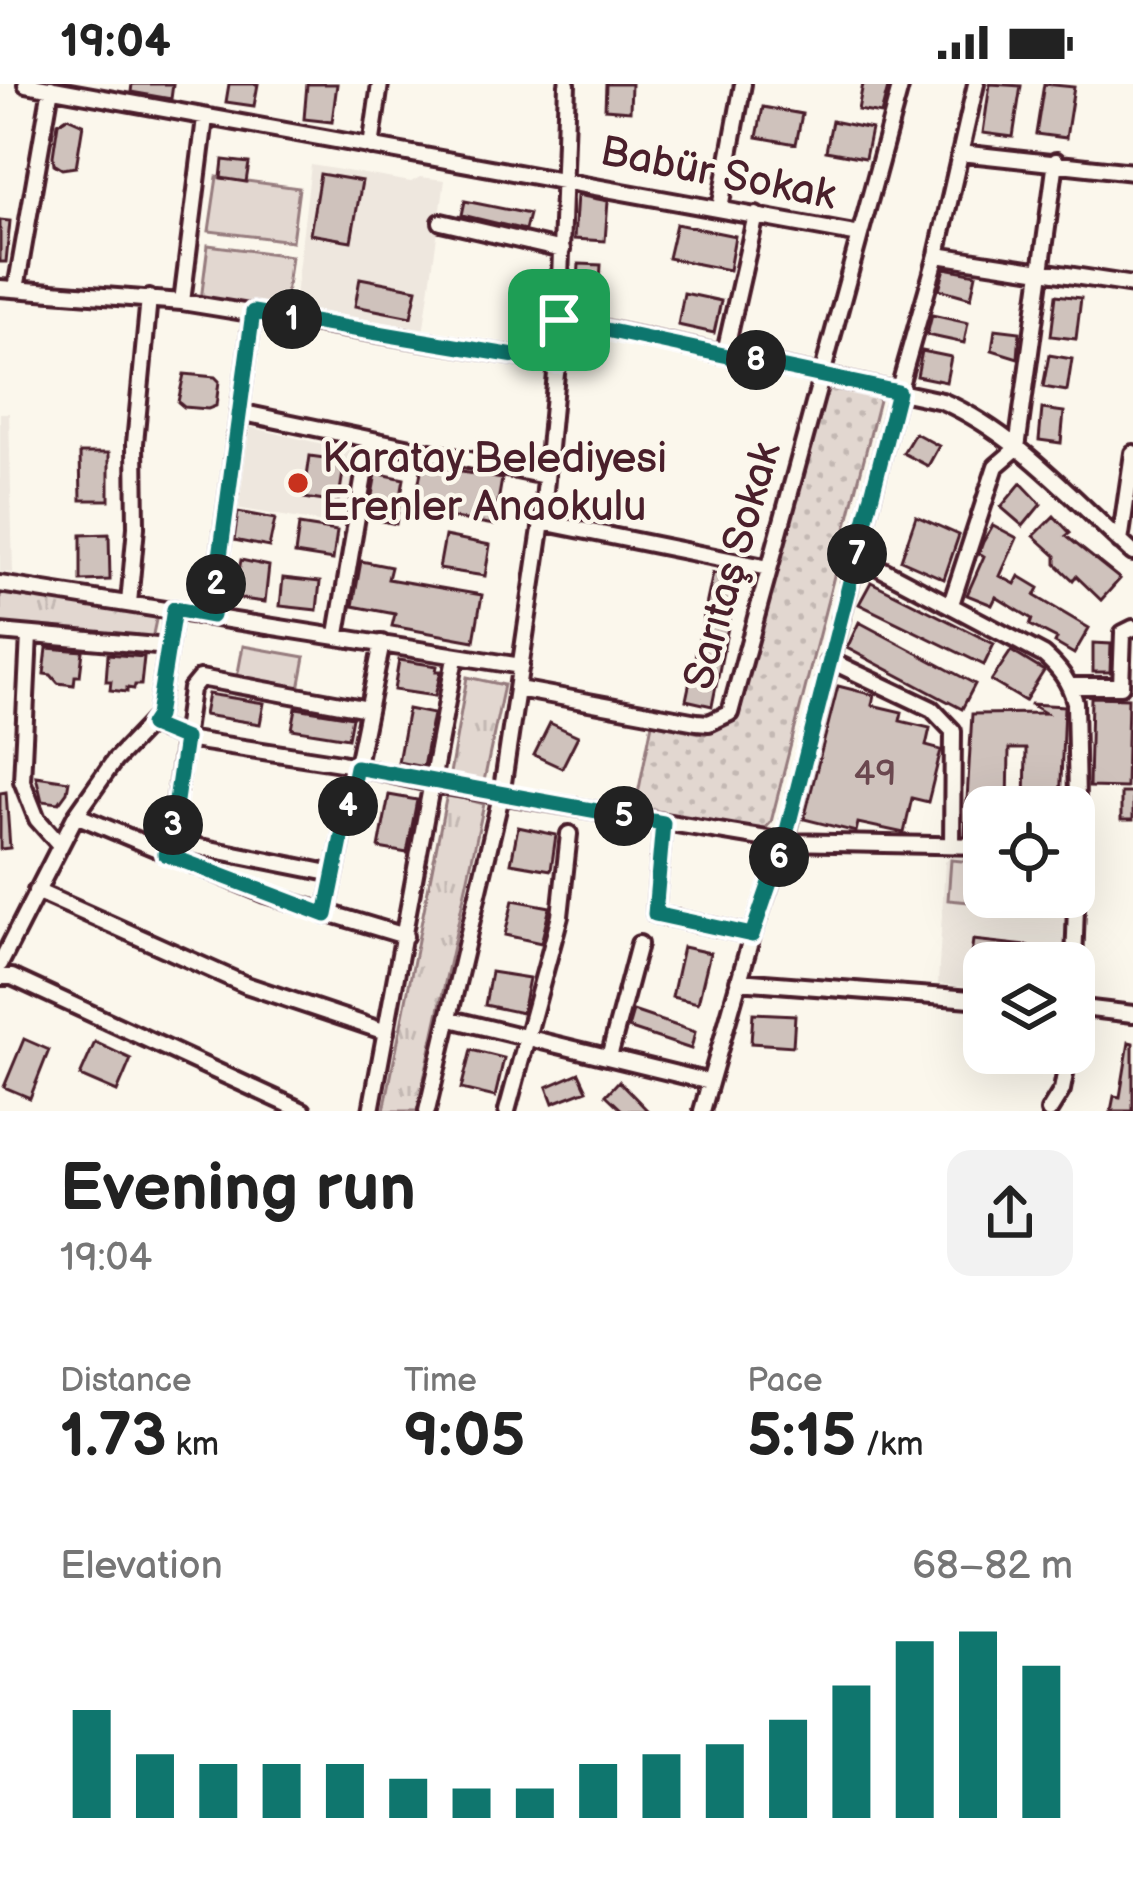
<!DOCTYPE html>
<meta charset="utf-8">
<style>
body{margin:0;font-family:"Balsamiq Sans",sans-serif;background:#f2f2f2;color:#222;height:100vh;display:flex;flex-direction:column;font-size:45px;white-space:nowrap}
*{box-sizing:border-box;margin:0}
p{font-size:39px;color:#767676}
.icon{flex:none;width:66px;height:66px;fill:none;stroke:currentColor;stroke-width:2;stroke-linecap:round;stroke-linejoin:round}
.map{position:relative;height:1027px;overflow:hidden}
.panel{display:flex;flex-direction:column;background:#fff;flex:1}
.panel>*{flex:none}
.controls{position:absolute;left:963px;top:702px;display:grid;gap:24px}
.controls a{display:grid;place-items:center;width:132px;height:132px;border-radius:24px;background:#fff;box-shadow:0 12px 48px #0002;font-size:60px}
.pin{position:absolute;display:grid;place-items:center;width:102px;height:102px;color:#fff;margin:-51px;border-radius:24px;box-shadow:0 6px 18px #0006}
.km{position:absolute;width:60px;height:60px;margin:-30px;border-radius:50%;background:#222;color:#fff;font-size:33px;line-height:60px;text-align:center}
.round{display:grid;place-items:center;flex:none;width:126px;height:126px;border-radius:24px;background:#f2f2f2}
.headline{display:flex;align-items:center;justify-content:space-between;height:204px;padding:0 60px}
h1{font-size:66px;font-weight:700;line-height:90px}
.metrics{display:grid;grid-template-columns:repeat(3,1fr);gap:18px;height:204px;padding:12px 60px}
.metrics div{display:grid;align-content:center}
.metrics b{font-size:60px;font-weight:700}
.metrics small{font-size:33px;font-weight:400}
.metrics p{font-size:33px}
.chart{height:336px;padding:24px 60px}
.chart p{display:flex;justify-content:space-between}
.chart svg{width:100%;height:216px;margin-top:12px;stroke:#0f766e;stroke-width:6}
.status{display:flex;justify-content:space-between;align-items:center;height:84px;padding:0 60px;background:#fff;direction:ltr}
.status svg{height:33px;fill:currentColor}
.map>svg:first-child{display:block}
.built{fill:#eee7de}
.grass{fill:url(#grass-tufts);stroke:#967b7e;stroke-width:3}
.park{fill:url(#park-dots);stroke:#967b7e;stroke-width:3}
.pitch{fill:#e2d7d0;stroke:#967b7e;stroke-width:3}
.building{fill:#cfc2bc;stroke:#4a1f2b;stroke-width:3}
.lines{fill:none;stroke-linecap:round;stroke-linejoin:round}
.minor-casing{stroke:#4a1f2b;stroke-width:22}
.minor{stroke:#fbf7ec;stroke-width:14}
.route-casing{stroke:#fff;stroke-width:24}
.route{stroke:#0f766e;stroke-width:15}
.poi-dot{fill:#c8321e;stroke:#fbf7ec;stroke-width:4.5}
.labels{text-anchor:middle;dominant-baseline:central;stroke-width:9;stroke-linejoin:round;paint-order:stroke}
.number-label{font-size:36px;fill:#6b484f}
.street-label{font-size:42px;fill:#4a1f2b;stroke:#fbf7ec}
.poi-label{font-size:42px;fill:#4a1f2b;stroke:#fbf7ec;text-anchor:start}
</style>
<div class="status"><b>19:04</b><svg viewBox="0 0 49 12"><path d="M0 12V9h3v3zM5 12V6h3v6zM10 12V3h3v9zM15 12V0h3v12zM26 1h20v11H26zM47 4h2v5h-2z"/></svg></div>
<div class="map">
<svg width="1133" height="1027" viewBox="0 0 1133 1027">
<defs>
<pattern id="grass-tufts" width="24" height="20" patternUnits="userSpaceOnUse" patternTransform="scale(3)"><rect width="24" height="20" fill="#e2d7d0"/><path d="M3 7l-1-3M5 7V3M7 7l1-3M15 17l-1-3M17 17v-4M19 17l1-3" fill="none" stroke="#c3b8b3"/></pattern>
<pattern id="park-dots" width="8" height="8" patternUnits="userSpaceOnUse" patternTransform="scale(3)"><rect width="8" height="8" fill="#e2d7d0"/><path d="M2 2h.1M6 6h.1" fill="none" stroke="#c3b8b3" stroke-width="1.8" stroke-linecap="round"/></pattern>
</defs>
<rect width="100%" height="100%" fill="#fbf7ec"/>
<filter id="ink" filterUnits="userSpaceOnUse"><feTurbulence type="fractalNoise" baseFrequency=".00833" numOctaves="2"/><feDisplacementMap in="SourceGraphic" scale="24" xChannelSelector="R" yChannelSelector="G"/><feConvolveMatrix kernelMatrix="1 2 1 2 8 2 1 2 1" color-interpolation-filters="sRGB"/></filter>
<g filter="url(#ink)">
<!-- built -->
<path class="built" d="M311,81L411,98L420,93L445,96L423,250L293,228Z
M0,329H9L13,489L0,488Z
M249,343L358,368L348,443L236,424Z
M952,772H984V813H1069L1067,879H984V904L938,900L945,778Z"/>
<!-- grass -->
<path class="grass" d="M0,510L157,531L152,555L0,540Z
M467,593L504,601L483,702L449,695Z
M447,710L484,720L417,1027H384Z"/>
<!-- park -->
<path class="park" d="M824,304L872,311L879,316L771,738L763,747L644,725L637,715L652,639L705,650L736,633Z"/>
<!-- pitch -->
<path class="pitch" d="M217,93L299,104L292,157L209,147Z
M208,161L291,172L284,226L201,216Z
M243,562L305,573L299,605L237,594Z
M951,776L973,778L970,818L948,816Z"/>
<!-- building -->
<path class="building" d="M132,0H173L171,15L131,8Z
M229,0H258L254,22L226,18Z
M307,0H337L332,38L304,35Z
M606,0H631L630,27L605,25Z
M863,0H889L881,30L858,26Z
M990,0L1021,2L1013,53L983,49Z
M1044,0L1074,3L1066,54L1036,50Z
M763,23L802,30L796,60L757,53Z
M67,33L83,40L76,83L62,85L54,80L53,72L58,39Z
M832,37L871,45L865,74L826,67Z
M223,76L249,79L246,98L221,94Z
M320,90L362,97L351,157L310,150Z
M577,111L608,117L605,157L574,155Z
M465,117L529,130L525,146L462,131Z
M0,136L10,137L6,178H0Z
M676,140L735,152L729,186L668,174Z
M579,180L601,181L599,215L577,214Z
M945,184L976,190L971,214L939,205Z
M360,194L417,205L411,233L355,222Z
M684,209L721,217L714,249L678,241Z
M1056,211L1081,214L1076,255L1051,252Z
M932,231L968,239L964,259L927,251Z
M995,245L1020,248L1018,274L992,266Z
M922,267L951,273L946,298L917,292Z
M1049,271L1072,275L1067,307L1043,303Z
M184,290L215,293L219,297L216,322L208,325L184,323L178,318Z
M1042,325L1064,328L1061,359L1039,356Z
M915,349L939,362L928,382L903,369Z
M80,369H109V416H81Z
M310,372L345,377L338,419L304,414Z
M422,381L502,395L494,441L414,427Z
M376,389L404,395L396,440L368,434Z
M1021,399L1041,420L1023,442L1001,423Z
M238,428L275,435L269,463L234,456Z
M916,432L959,451L944,495L901,476Z
M1054,432L1070,449L1066,452L1120,495L1101,516L1076,492L1073,496L1056,480V472L1034,452Z
M299,441L337,447L333,476L295,470Z
M993,441L1017,454L1000,492L1015,500L1019,492L1039,504L1035,512L1089,544L1074,570L1055,559L1057,555L1030,541L1032,535L996,513L992,521L967,511L984,472L979,469L983,458Z
M109,450L110,496L81,497V451Z
M445,452L490,461L485,492L439,485Z
M241,476L269,482L265,518L234,514Z
M361,477L391,483L388,495L482,511L474,557L392,542L395,530L353,522Z
M713,489L738,494L712,622L686,616Z
M283,494L320,498L317,526L280,522Z
M871,498L994,560L984,581L859,520Z
M859,538L975,600L962,625L847,564Z
M1093,559L1111,560L1110,588H1093Z
M47,564L83,567L80,592H75L74,601L58,599L51,591L44,590Z
M1011,567L1044,587L1025,617L991,597Z
M108,570L144,573L141,601H135L134,605L127,604V608L110,606L111,597H106Z
M399,576L437,582L436,587H441L435,612L394,606Z
M838,602L874,611L872,621L902,628L900,637L930,644L926,662L941,666L928,718L912,714L904,749L858,739L856,748L804,735Z
M208,610L264,619L260,640L204,631Z
M1091,613L1128,614L1126,704L1089,703Z
M1030,620L1064,622L1060,723H1025L1026,665H1009L1008,723H984V751L965,750L972,630L1045,629Z
M296,624L352,633L348,654L292,645Z
M408,625L433,630L423,683L398,678Z
M550,639L578,652L562,684L534,671Z
M36,692L69,697L67,708L59,719L42,717Z
M6,708L10,764L0,765V709Z
M1121,709H1133V736H1121Z
M389,711L417,716L407,769L379,764Z
M518,743L556,751L551,786L511,779Z
M513,816L550,823L541,859L505,851Z
M973,856L1053,865L1051,879H984V888L969,886Z
M683,863L710,869L698,919L672,913Z
M491,888L529,894L522,929L485,921Z
M633,927L695,948L691,965L628,944Z
M753,929L795,931L793,962L751,959Z
M24,955L49,966L30,1014L4,1003Z
M95,958L131,975L117,1008L80,992Z
M1129,958L1133,959V1027H1111L1114,1012L1120,1013Z
M471,966L504,974L495,1013L461,1005Z
M579,989L587,1006L553,1019L547,1003Z
M619,997L648,1027H623L606,1011Z"/>
<g class="lines">
<!-- minor casing -->
<g class="minor-casing">
<path id="minor" d="M26,0L860,151
M371,63L380,0
M960,69L1133,88
M720,124L743,0
M441,138L562,166
M937,171L1133,201
M0,204L182,218L557,279
M16,205L51,4
M182,218L205,34
M559,235L942,317C1016,349 1074,416 1133,469
M725,268L756,131
M239,328L545,392
M542,438L769,484
M1120,458L1133,369
M857,472L1044,571C1060,585 1069,597 1075,618L1078,767L1074,879
M0,500L521,582
M129,519L136,443L135,359L149,214
M951,520L996,382L1017,364L1056,77
M212,531L253,228
M0,548L168,563
M337,550L370,356
M29,551L22,697L37,735L60,761
M829,576L932,625L953,647L952,761
M1071,602H1121L1123,549L1133,544
M518,605L697,638L709,639L730,629L901,0
M151,641L185,655L341,679L433,700L785,758L984,762
M76,731L265,810L405,852
M663,738L655,830L752,851
M334,790L170,757L191,605L200,594L368,625
M36,807L246,901L386,948
M326,831L382,559
M0,880L76,731L114,677L157,632L174,525
M0,893H12L303,1027
M738,897L984,916
M1074,923L1133,930
M451,935L710,998
M609,973L639,860
M371,1027L455,574
M427,1027L501,712L542,438L557,279L567,0
M507,1027L560,832L569,750
M702,1027L752,851L785,758L898,308L937,171L976,0
M1049,1027L1062,1006L1069,969"/>
</g>
<!-- minor -->
<use href="#minor" class="minor"/>
</g>
</g>
<g class="lines" filter="url(#ink)">
<!-- route casing -->
<g class="route-casing">
<path id="route" d="M253,228L557,279L559,236L898,308L784,758L752,851L655,830L663,739L356,683L326,831L165,770L170,758L185,655L151,641L157,632L174,525L212,532Z"/>
</g>
<!-- route -->
<use href="#route" class="route"/>
</g>
<!-- markers -->
<circle class="poi-dot" cx="298" cy="399" r="12"/>
<g class="labels">
<!-- number labels -->
<g class="number-label">
<text x="875" y="690">49</text>
</g>
<!-- street labels -->
<g class="street-label">
<text transform="translate(718 90) rotate(11)">Babür Sokak</text>
<text transform="translate(733 482) rotate(-74)">Sarıtaş Sokak</text>
</g>
<!-- poi labels -->
<g class="poi-label">
<text x="322" y="375">Karatay Belediyesi<tspan x="322" dy="48">Erenler Anaokulu</tspan></text>
</g>
</g>
</svg>
<div class="controls">
<a><svg class="icon" aria-label="locate" viewBox="0 0 24 24"><circle cx="12" cy="12" r="6"/><path d="M12 2v4M12 18v4M2 12h4M18 12h4"/></svg></a>
<a><svg class="icon" aria-label="layers" viewBox="0 0 24 24"><path d="M12 4l9 5-9 5-9-5zM3 14l9 5 9-5"/></svg></a>
</div>
<div class="pin" style="left:559px;top:236px;background:#1e9e55"><svg class="icon" aria-label="arrive" viewBox="0 0 24 24"><path d="M6 21V4h12l-3 4 3 4H6"/></svg></div>
<b class="km" style="left:292px;top:235px">1</b>
<b class="km" style="left:216px;top:500px">2</b>
<b class="km" style="left:173px;top:741px">3</b>
<b class="km" style="left:348px;top:722px">4</b>
<b class="km" style="left:624px;top:732px">5</b>
<b class="km" style="left:779px;top:773px">6</b>
<b class="km" style="left:857px;top:470px">7</b>
<b class="km" style="left:756px;top:276px">8</b>
</div>
<section class="panel">
<div class="headline"><div><h1>Evening run</h1><p>19:04</p></div><a class="round"><svg class="icon" aria-label="share" viewBox="0 0 24 24"><path d="M12 15V3M7 8l5-5 5 5M5 13v7h14v-7"/></svg></a></div>
<div class="metrics">
<div><p>Distance</p><b>1.73<small> km</small></b></div>
<div><p>Time</p><b>9:05</b></div>
<div><p>Pace</p><b>5:15<small> /km</small></b></div>
</div>
<div class="chart"><p><span>Elevation</span>68–82 m</p>
<svg viewBox="0 0 160 44" preserveAspectRatio="none"><path d="M5 44V22M15 44V31M25 44V33M35 44V33M45 44V33M55 44V36M65 44V38M75 44V38M85 44V33M95 44V31M105 44V29M115 44V24M125 44V17M135 44V8M145 44V6M155 44V13"/></svg>
</div>
</section>
